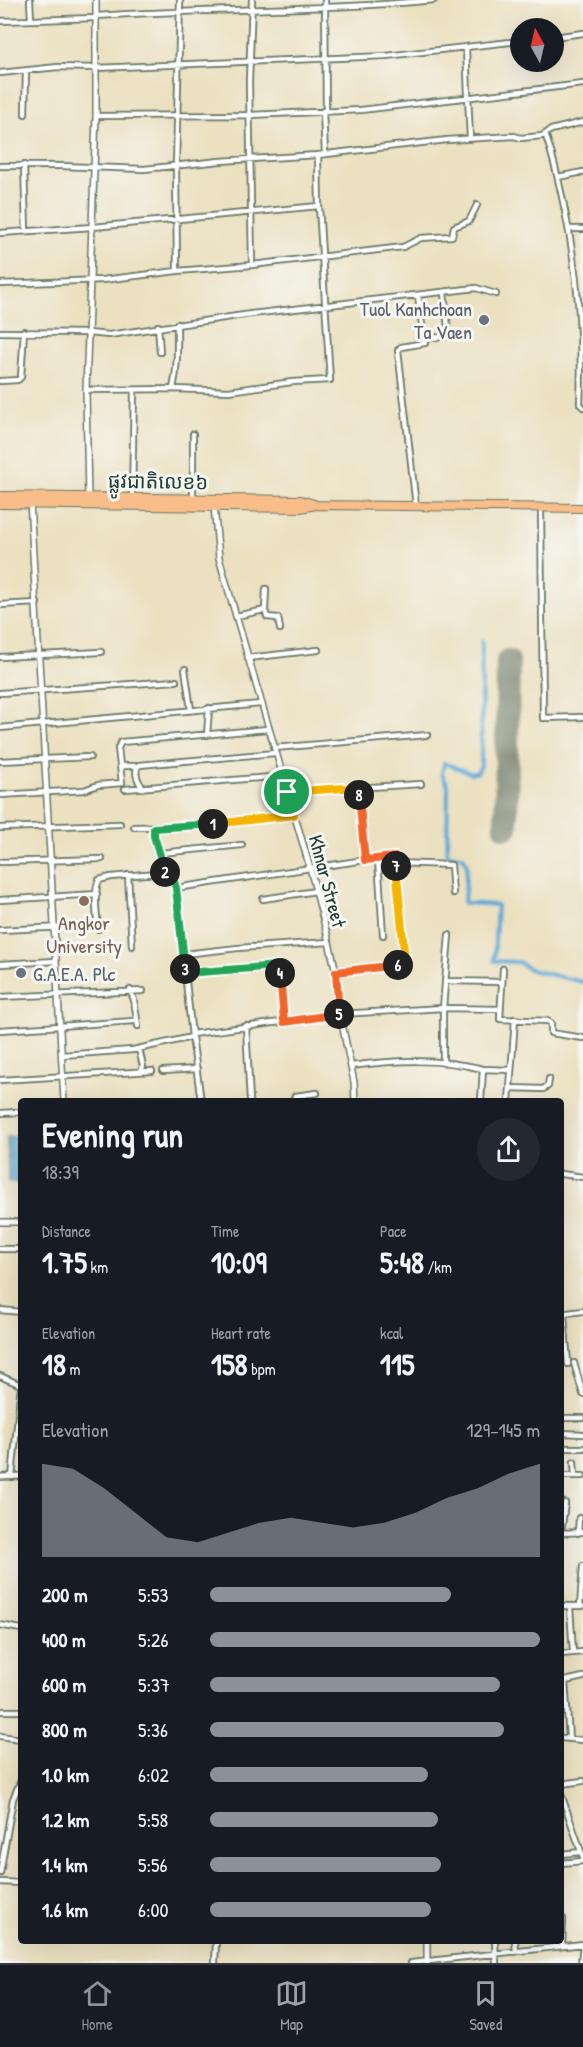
<!DOCTYPE html>
<meta charset="utf-8">
<style>
body{margin:0;font-family:"Patrick Hand","Noto Sans Khmer",sans-serif;background:#242831;color:#f1f3f6;height:100vh;display:flex;flex-direction:column;font-size:22px;white-space:nowrap}
*{box-sizing:border-box;margin:0}
p{font-size:20px;color:#9ea1a6}
.icon{flex:none;width:33px;height:33px;fill:none;stroke:currentColor;stroke-width:2;stroke-linecap:round;stroke-linejoin:round}
.map{position:relative;flex:1;overflow:hidden}
.details{position:absolute;left:18px;top:1098px;width:546px;height:846px;display:flex;flex-direction:column;background:#171b24;border-radius:6px;box-shadow:0 6px 24px #0002}
.details>*{flex:none}
.needle{width:39px;rotate:352deg}
.buttons{position:absolute;left:510px;top:18px;display:grid;gap:12px}
.buttons a{display:grid;place-items:center;width:54px;height:54px;border-radius:50%;background:#171b24;box-shadow:0 6px 24px #0002;font-size:30px}
.pin{position:absolute;display:grid;place-items:center;width:51px;height:51px;color:#fff;margin:-26px;border:3px solid #fff;border-radius:50%;box-shadow:0 2px 6px #0007}
.km{position:absolute;width:30px;height:30px;margin:-15px;border-radius:50%;background:#222;color:#fff;font-size:16px;line-height:30px;text-align:center}
.round{display:grid;place-items:center;flex:none;width:63px;height:63px;border-radius:32px;background:#242831}
.overview{display:flex;align-items:center;justify-content:space-between;height:102px;padding:0 24px}
h1{font-size:33px;font-weight:700;line-height:45px}
.stats{display:grid;grid-template-columns:repeat(3,1fr);gap:9px;height:102px;padding:6px 24px}
.stats div{display:grid;align-content:center}
.stats b{font-size:30px;font-weight:700}
.stats small{font-size:16px;font-weight:400}
.stats p{font-size:16px}
.chart{height:168px;padding:12px 24px}
.chart p{display:flex;justify-content:space-between}
.chart svg{width:100%;height:108px;margin-top:6px;fill:#8c9099;opacity:.7}
ul{padding:0 24px;list-style:none;font-size:20px}
li{display:grid;grid-template-columns:96px 72px 1fr;align-items:center;height:45px}
li i{height:15px;border-radius:8px;background:#8c9099}
.tabs{display:flex;justify-content:space-around;align-items:center;height:84px;border-top:2px solid #363941;background:#171b24;font-size:16px;color:#9ea1a6}
.tabs a{display:grid;justify-items:center;gap:3px}
.tabs .on{color:#8c9099}
.map>svg:first-child{display:block}
.water{fill:#5ba9d5;stroke:#3d7384;stroke-width:1.5}
.lines{fill:none;stroke-linecap:round;stroke-linejoin:round}
.canal{stroke:#5ba9d5;stroke-width:4}
.runway{stroke:#858e7a;stroke-width:24}
.minor-casing{stroke:#667665;stroke-width:8}
.tertiary-casing{stroke:#667665;stroke-width:8}
.trunk-casing{stroke:#667665;stroke-width:10}
.minor{stroke:#fff;stroke-width:4.5}
.tertiary{stroke:#fff;stroke-width:5}
.trunk{stroke:#f8bd89;stroke-width:8}
.split-1-casing{stroke:#fff;stroke-width:12}
.split-2-casing{stroke:#fff;stroke-width:12}
.split-3-casing{stroke:#fff;stroke-width:12}
.split-4-casing{stroke:#fff;stroke-width:12}
.split-5-casing{stroke:#fff;stroke-width:12}
.split-6-casing{stroke:#fff;stroke-width:12}
.split-7-casing{stroke:#fff;stroke-width:12}
.split-8-casing{stroke:#fff;stroke-width:12}
.split-9-casing{stroke:#fff;stroke-width:12}
.split-1{stroke:#f5b400;stroke-width:8}
.split-2{stroke:#22a559;stroke-width:8}
.split-3{stroke:#22a559;stroke-width:8}
.split-4{stroke:#22a559;stroke-width:8}
.split-5{stroke:#f0652b;stroke-width:8}
.split-6{stroke:#f0652b;stroke-width:8}
.split-7{stroke:#f5b400;stroke-width:8}
.split-8{stroke:#f0652b;stroke-width:8}
.split-9{stroke:#f5b400;stroke-width:8}
.worship-dot{fill:#6b7280;stroke:#f6f6f2;stroke-width:2}
.education-dot{fill:#8d6e63;stroke:#f6f6f2;stroke-width:2}
.labels{text-anchor:middle;dominant-baseline:central;stroke-width:6;stroke-linejoin:round;paint-order:stroke}
.worship-label{font-size:20px;fill:#5b616d;stroke:#f6f6f2;text-anchor:end}
.street-label{font-size:20px;fill:#1f3d34;stroke:#f6f6f2}
.education-label{font-size:20px;fill:#785e54;stroke:#f6f6f2}
</style>
<div class="map">
<svg width="583" height="1963" viewBox="0 0 583 1963">
<rect width="100%" height="100%" fill="#f6f6f2"/>
<filter id="ink" filterUnits="userSpaceOnUse"><feTurbulence type="fractalNoise" baseFrequency=".0167" numOctaves="2"/><feDisplacementMap in="SourceGraphic" scale="12" xChannelSelector="R" yChannelSelector="G"/><feConvolveMatrix kernelMatrix="1 2 1 2 8 2 1 2 1" color-interpolation-filters="sRGB"/></filter>
<filter id="wash" filterUnits="userSpaceOnUse"><feTurbulence type="fractalNoise" baseFrequency=".008" numOctaves="4" result="noise"/><feDisplacementMap in="SourceGraphic" scale="24" xChannelSelector="R" yChannelSelector="G"/><feGaussianBlur stdDeviation="1.35" result="paint"/><feColorMatrix in="noise" values="0 0 0 0 0 0 0 0 0 0 0 0 0 0 0 0 0 1.4 0 .05"/><feComposite in="paint" operator="in"/></filter>
<g filter="url(#wash)">
<rect width="100%" height="100%" fill="#ebe0c0"/>
<!-- water -->
<path class="water" d="M21,1136V1183L8,1182L7,1137Z"/>
<g class="lines">
<!-- canal -->
<path class="canal" d="M482,641L481,766L477,773H470L444,763L442,774L448,786L447,855L463,856L467,865L464,903L497,905L494,961L518,962L531,970L583,982"/>
<!-- runway -->
<path class="runway" d="M506,827L508,661"/>
</g>
</g>
<g filter="url(#ink)">
<g class="lines">
<!-- minor casing -->
<g class="minor-casing">
<path id="minor" d="M30,0L31,20
M325,0L326,111
M96,16C208,8 322,11 434,0
M0,21L96,18
M554,37L583,33
M466,48L470,139
M0,73L58,67L96,68L386,56L520,41
M323,111L325,154
M25,114L26,71
M96,116L250,115L361,110L583,84
M545,134C554,158 559,182 564,206C578,272 583,337 580,404L583,407
M24,165L26,231
M0,166H60L144,169L220,161L318,155L447,140L514,136L521,138L542,136L551,130L583,122
M558,177L583,172
M569,229H583
M0,233L93,227L319,206
M252,265L249,82L252,0
M177,271L176,166L180,0
M0,284L102,280L177,271L252,265L403,247L421,238L452,236L454,227L469,221L477,205
M418,296L424,339
M158,326L160,352
M0,332L88,333L109,335L251,314L476,288L496,294
M0,381L18,380L21,377L24,331
M173,389C178,367 177,347 177,324
M86,390L173,389L229,391L292,382L330,380L319,206L318,155
M132,498L134,390
M193,498V434
M416,506L398,350L401,347L425,343L424,339L449,336L444,293
M541,508L543,718L583,717
M0,605L37,603
M265,610L266,589
M236,616L265,610L267,617L278,618L280,629
M0,657L101,652
M248,658L318,650
M185,669L191,710
M0,693L176,681
M0,728L261,704
M207,735L209,708
M274,748L427,735
M0,761L90,757
M120,766H137
M358,787L365,860
M143,788C138,782 133,772 139,765L275,753
M125,789L282,776
M287,792L421,784
M0,795L84,790L98,785L122,783L118,748L121,742L268,729
M134,827L189,826L294,815
M0,828L120,824
M155,828L154,835L164,872
M160,853L242,845
M378,859L383,935
M0,862L102,859
M396,863L451,865L453,893
M128,875L132,946
M176,888L365,860L395,857L404,963L336,972
M263,899L316,891
M0,900L97,894
M98,929C97,915 93,893 99,880L111,877L168,872L171,873L176,888L192,1037L201,1101
M0,930L86,926
M184,954L238,948L329,942
M0,964L56,961
M503,969L500,1019L548,1021L551,1023V1033L583,1038
M186,973L278,966L284,1022
M445,981L502,982
M130,990L134,1000L138,1026
M0,997L143,991
M246,1026L250,1101
M0,1030L134,1021
M192,1034L340,1014L443,1008L500,1009
M139,1049L143,1066L141,1071
M62,1055L133,1050L192,1037
M443,1062V1008L449,935
M351,1066C397,1060 438,1058 483,1069L481,1101
M483,1069L511,1070
M163,1071L197,1069
M0,1080L152,1071
M510,1088L543,1089L548,1086L549,1079
M293,1101L295,1096L317,1093
M509,1101L515,1019
M0,1113L21,1112
M561,1174L583,1177
M0,1249H21
M0,1310L21,1312
M574,1363L583,1394
M568,1364L564,1316L567,1313L583,1311
M0,1376L21,1385
M561,1418H583
M561,1433L583,1434
M561,1448H583
M574,1462L575,1476
M561,1476H583
M12,1477L21,1385
M561,1533L565,1503
M561,1533L583,1532
M578,1533L579,1518
M561,1606H582
M580,1606L583,1566
M570,1607L573,1653
M0,1625L21,1629
M561,1654L583,1652
M565,1681L569,1738
M561,1682L583,1677
M0,1711H21
M0,1736L21,1739
M561,1738L583,1740
M561,1784L583,1781
M561,1794L583,1857
M561,1854L581,1852
M561,1863L583,1861
M0,1873L13,1799L21,1780
M0,1882L21,1883
M495,1941L496,1963
M515,1941L516,1952
M562,1946L563,1919
M215,1963L216,1941
M411,1963L583,1944
M581,1963L583,1944"/>
</g>
<!-- tertiary casing -->
<g class="tertiary-casing">
<path id="tertiary" d="M30,501L64,1101
M88,501L86,390L96,116V0
M214,506L219,558L310,868L329,942L336,972L340,1014L354,1082L355,1101
M0,1222H21
M0,1477L21,1476
M427,1941V1963"/>
</g>
<!-- trunk casing -->
<g class="trunk-casing">
<path id="trunk" d="M0,496L301,500L314,504
M0,504L301,508L315,505L583,508"/>
</g>
<!-- minor -->
<use href="#minor" class="minor"/>
<!-- tertiary -->
<use href="#tertiary" class="tertiary"/>
<!-- trunk -->
<use href="#trunk" class="trunk"/>
</g>
</g>
<g class="lines" filter="url(#ink)">
<!-- split-1 casing -->
<g class="split-1-casing">
<path id="split-1" d="M213,824L294,815L287,792"/>
</g>
<!-- split-2 casing -->
<g class="split-2-casing">
<path id="split-2" d="M165,872L154,836V828L213,824"/>
</g>
<!-- split-3 casing -->
<g class="split-3-casing">
<path id="split-3" d="M165,872L171,873L176,888L185,969"/>
</g>
<!-- split-4 casing -->
<g class="split-4-casing">
<path id="split-4" d="M185,969L186,973L278,966L280,973"/>
</g>
<!-- split-5 casing -->
<g class="split-5-casing">
<path id="split-5" d="M280,973L284,1022L339,1014"/>
</g>
<!-- split-6 casing -->
<g class="split-6-casing">
<path id="split-6" d="M339,1014L336,972L398,965"/>
</g>
<!-- split-7 casing -->
<g class="split-7-casing">
<path id="split-7" d="M396,866L405,961L404,963L398,965"/>
</g>
<!-- split-8 casing -->
<g class="split-8-casing">
<path id="split-8" d="M359,795L365,860L395,857L396,866"/>
</g>
<!-- split-9 casing -->
<g class="split-9-casing">
<path id="split-9" d="M287,792L358,787L359,795"/>
</g>
<!-- split-1 -->
<use href="#split-1" class="split-1"/>
<!-- split-2 -->
<use href="#split-2" class="split-2"/>
<!-- split-3 -->
<use href="#split-3" class="split-3"/>
<!-- split-4 -->
<use href="#split-4" class="split-4"/>
<!-- split-5 -->
<use href="#split-5" class="split-5"/>
<!-- split-6 -->
<use href="#split-6" class="split-6"/>
<!-- split-7 -->
<use href="#split-7" class="split-7"/>
<!-- split-8 -->
<use href="#split-8" class="split-8"/>
<!-- split-9 -->
<use href="#split-9" class="split-9"/>
</g>
<!-- markers -->
<g class="worship-dot">
<circle cx="484" cy="320" r="6"/>
<circle cx="21" cy="973" r="6"/>
</g>
<circle class="education-dot" cx="84" cy="901" r="6"/>
<g class="labels">
<!-- worship labels -->
<g class="worship-label">
<text x="472" y="308">Tuol Kanhchoan<tspan x="472" dy="23">Ta Vaen</tspan></text>
<text x="33" y="973" text-anchor="start">G.A.E.A. Plc</text>
</g>
<!-- street labels -->
<g class="street-label">
<text transform="translate(158 481) rotate(1)">ផ្លូវជាតិលេខ៦</text>
<text transform="translate(328 881) rotate(75)">Khnar Street</text>
</g>
<!-- education labels -->
<g class="education-label">
<text x="84" y="922">Angkor<tspan x="84" dy="23">University</tspan></text>
</g>
</g>
</svg>
<div class="buttons">
<a><svg class="needle" viewBox="-14 -14 28 28"><path d="M0-13l5 13h-10z" fill="#e53935"/><path d="M0 13l5-13h-10z" fill="#9ea1a6"/></svg></a>
</div>
<div class="pin" style="left:287px;top:792px;background:#1e9e55"><svg class="icon" aria-label="arrive" viewBox="0 0 24 24"><path d="M6 21V4h12l-3 4 3 4H6"/></svg></div>
<b class="km" style="left:213px;top:824px">1</b>
<b class="km" style="left:165px;top:872px">2</b>
<b class="km" style="left:185px;top:969px">3</b>
<b class="km" style="left:280px;top:973px">4</b>
<b class="km" style="left:339px;top:1014px">5</b>
<b class="km" style="left:398px;top:965px">6</b>
<b class="km" style="left:396px;top:866px">7</b>
<b class="km" style="left:359px;top:795px">8</b>
<section class="details">
<div class="overview"><div><h1>Evening run</h1><p>18:39</p></div><a class="round"><svg class="icon" aria-label="share" viewBox="0 0 24 24"><path d="M12 15V3M7 8l5-5 5 5M5 13v7h14v-7"/></svg></a></div>
<div class="stats">
<div><p>Distance</p><b>1.75<small> km</small></b></div>
<div><p>Time</p><b>10:09</b></div>
<div><p>Pace</p><b>5:48<small> /km</small></b></div>
</div>
<div class="stats">
<div><p>Elevation</p><b>18<small> m</small></b></div>
<div><p>Heart rate</p><b>158<small> bpm</small></b></div>
<div><p>kcal</p><b>115</b></div>
</div>
<div class="chart"><p><span>Elevation</span>129–145 m</p>
<svg viewBox="0 0 160 44" preserveAspectRatio="none"><path d="M0 44V6L10 8L20 16L30 26L40 36L50 38L60 34L70 30L80 28L90 30L100 32L110 30L120 26L130 20L140 16L150 10L160 6V44z"/></svg>
</div>
<ul>
<li><b>200 m</b>5:53<i style="width:73%"></i></li>
<li><b>400 m</b>5:26<i style="width:100%"></i></li>
<li><b>600 m</b>5:37<i style="width:88%"></i></li>
<li><b>800 m</b>5:36<i style="width:89%"></i></li>
<li><b>1.0 km</b>6:02<i style="width:66%"></i></li>
<li><b>1.2 km</b>5:58<i style="width:69%"></i></li>
<li><b>1.4 km</b>5:56<i style="width:70%"></i></li>
<li><b>1.6 km</b>6:00<i style="width:67%"></i></li>
</ul>
</section>
</div>
<nav class="tabs">
<a class="on"><svg class="icon" aria-label="home" viewBox="0 0 24 24"><path d="M3 11l9-7 9 7M6 9v11h12V9"/></svg>Home</a>
<a><svg class="icon" aria-label="map" viewBox="0 0 24 24"><path d="M3 6l6-2 6 2 6-2v14l-6 2-6-2-6 2zM9 4v14M15 6v14"/></svg>Map</a>
<a><svg class="icon" aria-label="saved" viewBox="0 0 24 24"><path d="M7 4h10v16l-5-4-5 4z"/></svg>Saved</a>
</nav>
